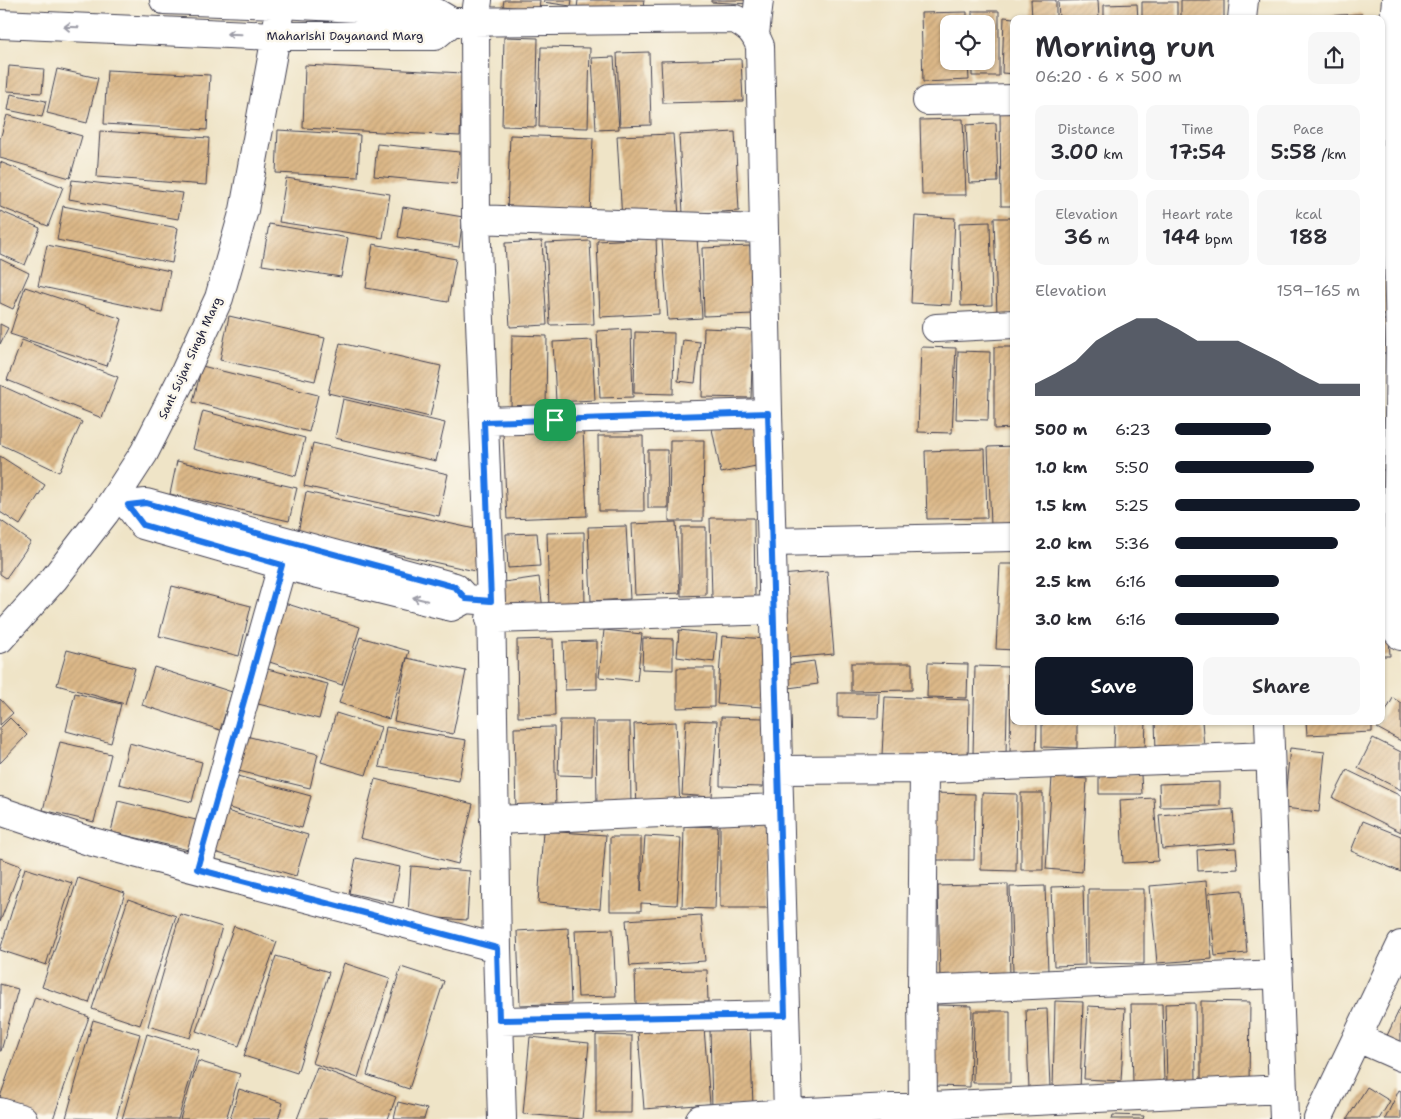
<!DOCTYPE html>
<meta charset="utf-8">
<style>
body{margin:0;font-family:"Shantell Sans",sans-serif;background:#f7f7f7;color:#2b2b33;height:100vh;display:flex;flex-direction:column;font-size:19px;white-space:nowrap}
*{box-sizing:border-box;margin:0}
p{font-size:16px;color:#7c7c81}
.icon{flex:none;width:28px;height:28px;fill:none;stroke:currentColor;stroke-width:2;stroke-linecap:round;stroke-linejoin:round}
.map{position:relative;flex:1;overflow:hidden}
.sheet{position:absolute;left:1010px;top:15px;width:375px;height:710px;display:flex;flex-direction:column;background:#fff;border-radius:10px;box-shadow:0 1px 4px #0004}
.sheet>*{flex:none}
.controls{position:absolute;left:940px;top:15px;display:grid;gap:10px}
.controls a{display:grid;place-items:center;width:55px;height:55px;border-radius:10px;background:#fff;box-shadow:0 1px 4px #0004;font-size:25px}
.pin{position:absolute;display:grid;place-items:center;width:42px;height:42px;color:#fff;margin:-21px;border-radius:10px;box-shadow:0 2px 8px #0006}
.round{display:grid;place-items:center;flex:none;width:52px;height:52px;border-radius:10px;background:#f7f7f7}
.head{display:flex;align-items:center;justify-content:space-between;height:85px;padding:0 25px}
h1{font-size:28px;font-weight:600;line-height:38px}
.figures{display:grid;grid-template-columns:repeat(3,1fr);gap:8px;height:85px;padding:5px 25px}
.figures div{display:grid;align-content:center;border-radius:10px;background:#f7f7f7;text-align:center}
.figures b{font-size:21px;font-weight:600}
.figures small{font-size:14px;font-weight:400}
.figures p{font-size:14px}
.chart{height:140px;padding:10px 25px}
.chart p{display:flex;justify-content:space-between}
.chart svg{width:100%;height:90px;margin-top:5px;fill:#111827;opacity:.7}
.button{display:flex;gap:10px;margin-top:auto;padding:10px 25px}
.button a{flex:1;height:58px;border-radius:10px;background:#111827;color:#fff;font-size:20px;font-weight:600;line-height:58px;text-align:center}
.button a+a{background:#f7f7f7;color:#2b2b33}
ul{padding:0 25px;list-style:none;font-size:16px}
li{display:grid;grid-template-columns:80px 60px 1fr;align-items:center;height:38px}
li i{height:12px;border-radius:6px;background:#111827}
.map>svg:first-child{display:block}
.building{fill:url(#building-hatch)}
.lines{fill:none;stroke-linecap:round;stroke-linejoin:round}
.street-casing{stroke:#413f50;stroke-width:30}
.street{stroke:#fff;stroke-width:28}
.oneway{stroke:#9c9ca7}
.route-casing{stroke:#fff;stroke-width:10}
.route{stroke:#1a73e8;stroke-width:6}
.labels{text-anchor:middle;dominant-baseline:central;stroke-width:5;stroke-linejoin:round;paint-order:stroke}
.street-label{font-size:12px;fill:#22223b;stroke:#fbf7ec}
</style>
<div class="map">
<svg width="1401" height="1119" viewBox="0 0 1401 1119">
<defs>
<pattern id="building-hatch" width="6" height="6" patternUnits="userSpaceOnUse" patternTransform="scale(1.25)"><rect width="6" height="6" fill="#dcb888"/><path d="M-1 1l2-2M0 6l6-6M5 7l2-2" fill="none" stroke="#bc9e76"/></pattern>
</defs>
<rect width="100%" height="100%" fill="#fbf7ec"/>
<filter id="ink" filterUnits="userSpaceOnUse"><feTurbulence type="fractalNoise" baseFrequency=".02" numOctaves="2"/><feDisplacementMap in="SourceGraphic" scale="10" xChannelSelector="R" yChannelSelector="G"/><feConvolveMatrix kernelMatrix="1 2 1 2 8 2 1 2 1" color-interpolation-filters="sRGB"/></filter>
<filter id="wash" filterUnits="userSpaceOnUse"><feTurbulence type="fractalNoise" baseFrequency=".0096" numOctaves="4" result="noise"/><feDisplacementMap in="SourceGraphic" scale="20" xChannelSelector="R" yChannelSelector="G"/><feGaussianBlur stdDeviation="1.12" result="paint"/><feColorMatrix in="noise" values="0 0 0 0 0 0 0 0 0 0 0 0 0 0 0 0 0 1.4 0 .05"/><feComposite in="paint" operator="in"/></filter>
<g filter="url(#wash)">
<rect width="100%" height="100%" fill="#efe4c7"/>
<g id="blocks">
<!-- building -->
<path class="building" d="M504,0H540L539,10L503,6Z
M544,0H572L571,6L543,2Z
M578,0H644L642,14L577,8Z
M711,0H751V4L711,2Z
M1031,0H1056V19H1032Z
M1098,0L1099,19H1059L1058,1Z
M1181,0H1224V19H1181Z
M1142,2H1177V19H1142Z
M1137,4L1138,19H1104V5Z
M972,11H999V76H972V61H986V24H972Z
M967,12V24H949V61H968L969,80L923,82L921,13Z
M1362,14L1363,19H1300V17Z
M1004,17L1014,18V74L1002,73Z
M504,37L538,38L536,127L502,126Z
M541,47L590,48L588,128L539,127Z
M649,52L651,125L620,126L617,53Z
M614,57L619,129L596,130L592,58Z
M741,59L743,101L663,103L661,61Z
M305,65L463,73L460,136L303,128Z
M9,66L44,69L42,93L7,91Z
M57,69L98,78L87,123L47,113Z
M107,70L210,75L207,130L104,124Z
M11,94L46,101L42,117L8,110Z
M1000,109H1014V206H1001Z
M7,115L82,136L70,178L0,158V139Z
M963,119L966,195H922L920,120Z
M996,123L998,182L969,183L966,125Z
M278,130L360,135L358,177L276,173Z
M100,131L209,138L206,185L97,177Z
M735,132L739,211L683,214L679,135Z
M673,134L679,216L622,220L617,136Z
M510,135L593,138L590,215L507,212Z
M377,144L460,152L457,184L374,176Z
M0,162L63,187L48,226L0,207Z
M286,178L390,194L383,238L279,222Z
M72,180L183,193L178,219L69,199Z
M63,206L178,228L172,263L57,240Z
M403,207L463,217L459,247L398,237Z
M0,211L40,228L25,265L0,254Z
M915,216L955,218L951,305L911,303Z
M994,218H1014V314L997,315Z
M990,222L992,305L961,306L959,223Z
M269,224L348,238L341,277L262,265Z
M697,237L702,318L668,320L662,239Z
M656,238L659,314L600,317L597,241Z
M542,241L547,325L510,327L505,243Z
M590,241L594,324L550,325L546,243Z
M373,244L456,259L448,302L366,288Z
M1381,244H1386L1385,277H1381Z
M47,245L170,271L162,313L38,286Z
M750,246L753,314L704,316L702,248Z
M0,259L29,273L13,309L0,303Z
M1381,280H1385L1387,315H1381Z
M25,287L122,319L107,366L10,334Z
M229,316L325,338L315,381L220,360Z
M1381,320H1387L1389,353H1381Z
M0,324L8,328L0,344Z
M704,328L753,330L751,398L702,397Z
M631,329L633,397L600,398L597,331Z
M635,332L674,333L673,394L634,393Z
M512,335L547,336L546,409H511Z
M22,340L118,377L102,418L7,380Z
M592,340L595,400L556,402L553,342Z
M683,340L700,342L695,383L678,381Z
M340,343L441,366L430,417L328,393Z
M921,347L956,348L952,433L918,432Z
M994,347H1014V428L994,429Z
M958,351L990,352L988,420L956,419Z
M202,366L318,395L309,432L193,402Z
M0,385L82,422L59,472L0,444Z
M343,399L445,423L436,461L335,438Z
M203,411L305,438L296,476L193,449Z
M752,421L761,465L721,473L712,429Z
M583,430L587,516L507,519L503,433Z
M598,436H643L644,511H599Z
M670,440H704L703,521H669Z
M313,443L448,474L439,516L304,486Z
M1014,446V525L991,526L988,447Z
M985,449L987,518L927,519L925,451Z
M648,450H667L668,508H648Z
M0,456L45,485L20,525L0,512Z
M177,461L297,488L289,521L170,494Z
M1381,470H1385L1386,502H1381Z
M306,492L484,531L475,571L298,533Z
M710,518H754L755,598H712Z
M0,520L31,542L6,578L0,574Z
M676,522L680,593L635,595L632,524Z
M626,526L630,599L591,601L588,527Z
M681,527H706V595L681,596Z
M584,532L585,609H549L547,533Z
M537,533L540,566L508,568L506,534Z
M1381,544H1387L1388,579H1381Z
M1000,564H1014V650L996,649Z
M827,571L834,654L788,658L781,575Z
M539,577L543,610L503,615L504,582Z
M172,586L251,606L239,656L159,636Z
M278,601L360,627L342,685L260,659Z
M1381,618H1388L1390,656H1381Z
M604,630L642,634L637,681L599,677Z
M679,630L717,634L714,662L677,657Z
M722,636L767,639L763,707L717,704Z
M360,637L409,651L389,719L339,703Z
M643,638L673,639V670L642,669Z
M553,639L555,716L518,717L517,640Z
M597,641V689L565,690L563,642Z
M67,650L135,668L125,704L57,685Z
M407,658L466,671L453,734L394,721Z
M814,661L818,684L781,689L778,666Z
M851,663H912V690L851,691Z
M928,663L968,664L967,698L927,697Z
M255,666L328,684L319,719L246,701Z
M975,666L1008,667L1006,754H973Z
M154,667L232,692L220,730L142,705Z
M677,668H714V707L677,708Z
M1011,674H1014V721H1037L1036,756H1010Z
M75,693L121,704L111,743L66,731Z
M838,693H879L878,718L838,717Z
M885,697L969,700L968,759L882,755Z
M1393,698L1401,703V741L1377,728Z
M0,699L13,713L0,725Z
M336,713L381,727L366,775L321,762Z
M721,717L764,718L763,787L720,786Z
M10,718L27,735L0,763V728Z
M560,720H593L592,776L558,775Z
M686,720L717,721L712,797L682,795Z
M1042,721H1077V748L1042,747Z
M1115,721H1146L1145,749L1114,748Z
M1155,721H1202L1204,747L1156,750Z
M1306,721H1372V732L1307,735Z
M596,722H630L631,810H597Z
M676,722L680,808L637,810L634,724Z
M386,727L466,740L459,781L379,767Z
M554,727L556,809L516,810L514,728Z
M238,734L318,754L310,788L230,769Z
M1373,738L1401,752V790L1358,768Z
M60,742L111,754L94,822L43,810Z
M129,743L202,762L192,802L119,784Z
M1290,748L1325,752L1319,812L1284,808Z
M1347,770L1401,796V832L1333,798Z
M230,774L311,796L302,828L222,806Z
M1141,775L1142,794H1099V776Z
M1052,777L1087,779L1082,872L1046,869Z
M375,779L473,804L458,864L360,838Z
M1220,782V806L1160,807L1159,784Z
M931,793L975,794L974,860H930Z
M982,793L1017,794L1016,871L981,870Z
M1021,793H1043V870H1021Z
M1154,798L1158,861L1123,863L1120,800Z
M118,801L200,821L193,851L111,832Z
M220,809L308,835L296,876L208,850Z
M1233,809L1235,843L1162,849L1159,815Z
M720,821H768V908H720Z
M1363,821L1401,836V872L1351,851Z
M684,826L718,827L715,909L682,908Z
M543,831L606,835L600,909L538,903Z
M645,836L681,838L677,905L641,903V911H610V837H641V892Z
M1236,848L1238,869L1198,871L1197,850Z
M0,858L21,866L0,922Z
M356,858L400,867L393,903L349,893Z
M411,866L470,871L467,920L408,916Z
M25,868L72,883L46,965L0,950Z
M78,878L125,893L89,1003L42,987Z
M1206,881L1212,959L1157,963L1150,886Z
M1008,884L1010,977L940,978L938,886Z
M1045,886L1048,971L1013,972L1010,887Z
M1083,886L1085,965L1054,966L1051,887Z
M1088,889H1144V964L1088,963Z
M1242,890L1247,953L1215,956L1209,893Z
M128,899L176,916L140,1025L92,1009Z
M180,914L222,927L190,1038L148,1026Z
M701,915L705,961L630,966L626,920Z
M234,926L277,942L239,1046L196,1031Z
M568,928L571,1003L520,1005L517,931Z
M613,929L616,996L578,997L575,930Z
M276,956L329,972L297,1073L244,1056Z
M344,963L390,978L358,1078L312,1063Z
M401,967L444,981L409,1089L367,1075Z
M707,970L708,1002L636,1004L635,971Z
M0,984L18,989L1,1051H0Z
M35,997L89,1017L53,1119H32L0,1108V1097Z
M1055,1001L1083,1002L1080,1090L1053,1089Z
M1201,1001L1250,1002L1249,1084H1201Z
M1195,1003L1196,1082L1167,1083L1165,1004Z
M1131,1004H1162L1164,1082L1133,1083Z
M937,1005L972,1006L970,1087L935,1086Z
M1088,1006L1125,1008L1121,1081L1084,1079Z
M1401,1006V1050L1384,1042Z
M1047,1009L1050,1088L1029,1089L1026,1010Z
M974,1011H1010V1083H973Z
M93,1020L140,1034L116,1119L66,1118Z
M704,1028L710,1104L644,1109L638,1032Z
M750,1028L753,1106L712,1107L710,1030Z
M147,1034L199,1050L178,1119H122Z
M596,1035L632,1036L631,1113H596Z
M530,1037L589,1043L582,1119L523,1114Z
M198,1061L240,1074L226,1119H180Z
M317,1067L396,1097L388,1119H297Z
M1367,1087L1390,1101L1379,1119H1347Z
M239,1089L283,1103L278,1119H230Z
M1399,1090L1401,1091V1119H1385Z
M398,1102L427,1109L424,1119H394Z
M1113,1115L1144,1116L1143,1119H1112Z"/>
</g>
</g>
<g filter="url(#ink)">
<use href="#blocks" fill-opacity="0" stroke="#413f50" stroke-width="1"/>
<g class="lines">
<!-- street casing -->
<g class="street-casing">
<path id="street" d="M164,0L280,4L435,12L452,22L735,19C749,27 754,31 760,46L768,413L788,1113L1283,1089
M478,0L475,22L476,219L491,601L497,948L502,1119
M1396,0L1393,32L1395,120L1401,121
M1242,19L1244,0
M0,24L276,36H435L452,22
M755,34L759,0
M927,101L1014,99
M1395,120L1400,343L1396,630L1401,636
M476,219L764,229
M936,328L1014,324
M484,421L768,413
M115,501L128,505L146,503L455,587L466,599
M128,505L143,525L282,565L451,607L466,599L491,601
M772,542L1014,537
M490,619L774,610
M0,639L54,579L105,513L144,453L184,374L219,298L244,210L276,36L281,0
M1269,721L1284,1119
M778,770L924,769L1270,756
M0,811L89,841L497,948
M494,820L779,808
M197,869L287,548
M922,990L1278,974
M499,1021L785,1015
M1358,1038L1401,1057
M923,1107L922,990L924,769
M0,1112L23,1119
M700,1119L788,1113
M1318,1119L1401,945"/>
</g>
<!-- street -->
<use href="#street" class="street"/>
</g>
<!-- one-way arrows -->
<defs><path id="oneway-shaft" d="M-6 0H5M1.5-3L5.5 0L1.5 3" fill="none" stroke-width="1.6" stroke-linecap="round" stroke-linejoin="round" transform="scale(1.25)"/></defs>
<g class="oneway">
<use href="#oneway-shaft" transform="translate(71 27) rotate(-178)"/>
<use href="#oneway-shaft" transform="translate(234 34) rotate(-178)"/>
<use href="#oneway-shaft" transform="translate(420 599) rotate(-166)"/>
</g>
</g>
<g class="lines" filter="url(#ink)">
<!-- route casing -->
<g class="route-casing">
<path id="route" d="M768,413L785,1015L499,1020L497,948L197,869L282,565L143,525L128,505L146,503L455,587L466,599L491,601L484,422Z"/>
</g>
<!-- route -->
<use href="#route" class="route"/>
</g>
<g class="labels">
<!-- street labels -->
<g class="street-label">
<text x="345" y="36">Maharishi Dayanand Marg</text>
<text transform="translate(190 358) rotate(-65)">Sant Sujan Singh Marg</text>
</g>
</g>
</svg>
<div class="controls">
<a><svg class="icon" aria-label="locate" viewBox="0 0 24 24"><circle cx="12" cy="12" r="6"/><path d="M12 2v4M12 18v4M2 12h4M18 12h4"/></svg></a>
</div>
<div class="pin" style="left:555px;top:420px;background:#1e9e55"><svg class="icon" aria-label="arrive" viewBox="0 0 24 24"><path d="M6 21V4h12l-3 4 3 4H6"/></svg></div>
<section class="sheet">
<div class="head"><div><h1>Morning run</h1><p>06:20 · 6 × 500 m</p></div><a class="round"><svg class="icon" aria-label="share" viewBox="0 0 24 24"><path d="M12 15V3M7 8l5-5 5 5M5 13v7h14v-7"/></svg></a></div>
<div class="figures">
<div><p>Distance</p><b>3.00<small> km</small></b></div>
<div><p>Time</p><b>17:54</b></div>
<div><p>Pace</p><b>5:58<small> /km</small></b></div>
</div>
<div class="figures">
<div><p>Elevation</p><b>36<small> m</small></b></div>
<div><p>Heart rate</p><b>144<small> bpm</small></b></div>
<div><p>kcal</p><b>188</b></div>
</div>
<div class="chart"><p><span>Elevation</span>159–165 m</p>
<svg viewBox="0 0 160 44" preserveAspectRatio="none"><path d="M0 44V38L10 33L20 27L30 17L40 11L50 6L60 6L70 11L80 17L90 17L100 17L110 22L120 27L130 33L140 38L150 38L160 38V44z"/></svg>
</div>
<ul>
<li><b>500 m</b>6:23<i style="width:52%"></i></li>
<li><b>1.0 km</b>5:50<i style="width:75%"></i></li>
<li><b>1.5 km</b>5:25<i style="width:100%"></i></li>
<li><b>2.0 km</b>5:36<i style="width:88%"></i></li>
<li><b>2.5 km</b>6:16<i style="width:56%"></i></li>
<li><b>3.0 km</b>6:16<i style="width:56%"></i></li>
</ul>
<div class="button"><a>Save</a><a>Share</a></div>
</section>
</div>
